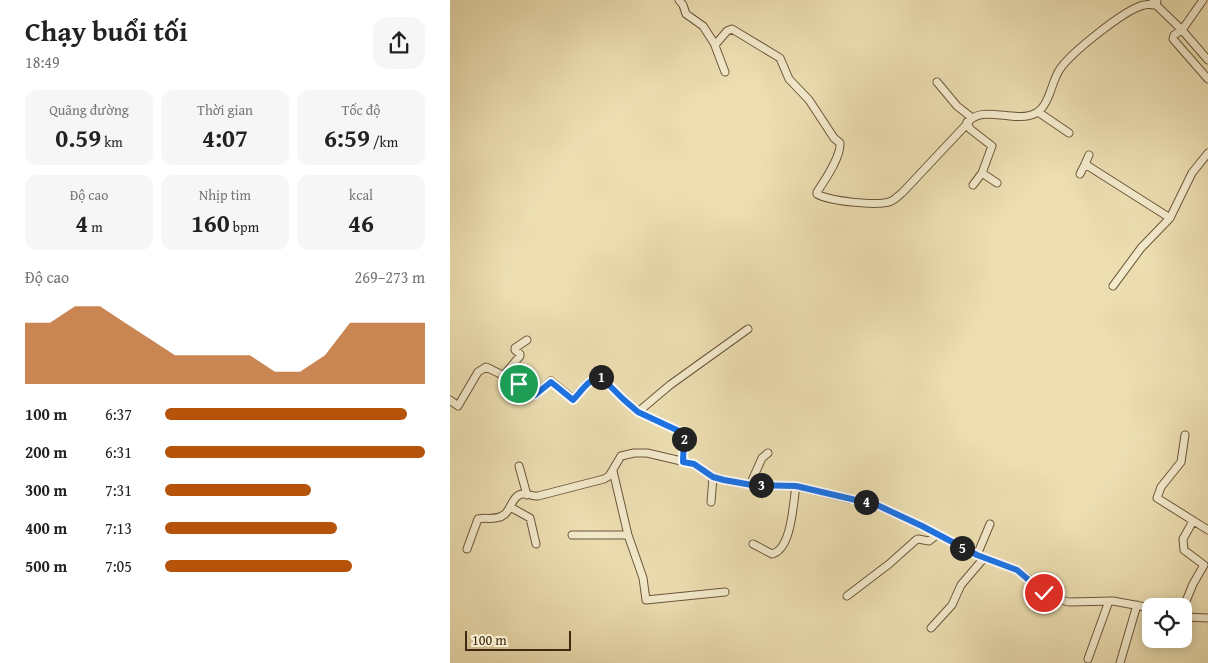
<!DOCTYPE html>
<html lang="vi">
<meta charset="utf-8">
<style>
body{margin:0;font-family:"Gentium Book Plus",serif;background:#f6f6f6;color:#222;height:100vh;display:flex;flex-direction:column;font-size:19px;white-space:nowrap}
*{box-sizing:border-box;margin:0}
p{font-size:16px;color:#767676}
.icon{flex:none;width:28px;height:28px;fill:none;stroke:currentColor;stroke-width:2;stroke-linecap:round;stroke-linejoin:round}
.map{position:relative;flex:1;overflow:hidden}
.details{display:flex;flex-direction:column;background:#fff;width:450px}
.details>*{flex:none}
.buttons{position:absolute;left:692px;top:598px;display:grid;gap:10px}
.buttons a{display:grid;place-items:center;width:50px;height:50px;border-radius:10px;background:#fff;box-shadow:0 2px 12px #0003;font-size:25px}
.scale{position:absolute;left:15px;bottom:12px;width:106px;box-sizing:border-box;padding-left:5px;border:2px solid #402913;border-top:0;font-size:14px;line-height:18px;white-space:nowrap;color:#402913;-webkit-text-stroke:4px #f3eacc;paint-order:stroke}
.pin{position:absolute;display:grid;place-items:center;width:42px;height:42px;color:#fff;margin:-21px;border:2px solid #fff;border-radius:50%;box-shadow:0 1px 5px #0007}
.km{position:absolute;width:25px;height:25px;margin:-12px;border-radius:50%;background:#222;color:#fff;font-size:14px;line-height:25px;text-align:center}
.round{display:grid;place-items:center;flex:none;width:52px;height:52px;border-radius:15px;background:#f6f6f6}
.summary{display:flex;align-items:center;justify-content:space-between;height:85px;padding:0 25px}
h1{font-size:28px;font-weight:700;line-height:38px}
.stats{display:grid;grid-template-columns:repeat(3,1fr);gap:8px;height:85px;padding:5px 25px}
.stats div{display:grid;align-content:center;border-radius:12px;background:#f6f6f6;text-align:center}
.stats b{font-size:25px;font-weight:700}
.stats small{font-size:14px;font-weight:400}
.stats p{font-size:14px}
.chart{height:140px;padding:10px 25px}
.chart p{display:flex;justify-content:space-between}
.chart svg{width:100%;height:90px;margin-top:5px;fill:#b45309;opacity:.7}
ul{padding:0 25px;list-style:none;font-size:16px}
li{display:grid;grid-template-columns:80px 60px 1fr;align-items:center;height:38px}
li i{height:12px;border-radius:6px;background:#b45309}
main{display:flex;flex:1;min-height:0}
.map>svg:first-child{display:block}
.lines{fill:none;stroke-linecap:round;stroke-linejoin:round}
.minor-casing{stroke:#6b563a;stroke-width:9}
.minor{stroke:#f3eacc;stroke-width:7}
.route-casing{stroke:#fff;stroke-width:10}
.route{stroke:#1a73e8;stroke-width:6}
</style>
<main>
<section class="details">
<div class="summary"><div><h1>Chạy buổi tối</h1><p>18:49</p></div><a class="round"><svg class="icon" aria-label="share" viewBox="0 0 24 24"><path d="M12 15V3M7 8l5-5 5 5M5 13v7h14v-7"/></svg></a></div>
<div class="stats">
<div><p>Quãng đường</p><b>0.59<small> km</small></b></div>
<div><p>Thời gian</p><b>4:07</b></div>
<div><p>Tốc độ</p><b>6:59<small> /km</small></b></div>
</div>
<div class="stats">
<div><p>Độ cao</p><b>4<small> m</small></b></div>
<div><p>Nhịp tim</p><b>160<small> bpm</small></b></div>
<div><p>kcal</p><b>46</b></div>
</div>
<div class="chart"><p><span>Độ cao</span>269–273 m</p>
<svg viewBox="0 0 160 44" preserveAspectRatio="none"><path d="M0 44V14L10 14L20 6L30 6L40 14L50 22L60 30L70 30L80 30L90 30L100 38L110 38L120 30L130 14L140 14L150 14L160 14V44z"/></svg>
</div>
<ul>
<li><b>100 m</b>6:37<i style="width:93%"></i></li>
<li><b>200 m</b>6:31<i style="width:100%"></i></li>
<li><b>300 m</b>7:31<i style="width:56%"></i></li>
<li><b>400 m</b>7:13<i style="width:66%"></i></li>
<li><b>500 m</b>7:05<i style="width:72%"></i></li>
</ul>
</section>
<div class="map">
<svg width="758" height="663" viewBox="0 0 758 663">
<rect width="100%" height="100%" fill="#ecdeb1"/>
<filter id="stains"><feTurbulence type="fractalNoise" baseFrequency=".004" numOctaves="4"/><feColorMatrix values="0 0 0 0 .2 0 0 0 0 .09 0 0 0 0 .02 0 0 0 .5 -.17"/></filter>
<radialGradient id="worn" r=".72"><stop offset=".6" stop-color="#630" stop-opacity="0"/><stop offset="1" stop-color="#630" stop-opacity=".3"/></radialGradient>
<g class="lines">
<!-- minor casing -->
<g class="minor-casing">
<path id="minor" d="M229,0L233,5L236,14L253,26L264,43L275,72
M753,0L732,30L724,35L723,39L758,79
M703,2L732,30L758,60
M265,45L277,31L282,29L330,58L339,79L359,100L384,138L390,143C391,157 375,180 367,192V194C379,201 425,206 439,202C444,201 448,196 452,193L515,126C530,101 564,125 586,113C600,105 601,82 610,69C621,53 675,9 694,5C698,4 702,5 706,5L707,0
M487,82L507,106L521,117
M588,112L619,133
M517,122L520,129L542,146L532,173L547,183
M639,155L635,164L720,218
M630,174L635,164
M523,185L532,173
M663,286L691,248L720,218L742,173L758,153
M54,375L70,356V354L65,350V348L77,340
M0,400L8,406L28,372L36,367L65,381L85,395L101,381L123,399C131,392 139,377 151,377L173,399L188,412L231,432L234,436L233,462
M188,412L220,385L298,329
M735,435L731,462L711,487L707,498L758,530
M69,466L77,495
M163,471L178,535L193,578L196,600L275,592
M300,485L312,458L318,453
M261,502L263,477
M60,507L80,518L86,544
M122,535H178
M303,544L322,554C342,549 343,503 346,486
M17,549L28,519C37,517 47,521 55,514C61,509 63,494 73,494C78,493 83,497 88,496L154,479L159,476L171,456L184,453H197L244,464L263,477L274,480L302,485L346,486L400,499L420,502L472,526L527,555L567,570L603,598L619,602L663,601L701,608
M527,555L540,524
M397,596L439,564L466,540L468,539L479,541L488,534
M734,606L743,584L754,565L734,550L733,539L743,521
M734,617L758,618
M481,628L502,605L511,585L534,558
M638,659L659,601
M670,663L687,605"/>
</g>
<!-- minor -->
<use href="#minor" class="minor"/>
</g>
<g class="lines">
<!-- route casing -->
<g class="route-casing">
<path id="route" d="M69,384L85,395L101,382L123,400C131,392 139,378 151,377L173,399L188,412L231,432L234,436L233,462L244,464L263,477L274,480L302,485L346,486L427,505L472,526L527,555L567,570L594,593"/>
</g>
<!-- route -->
<use href="#route" class="route"/>
</g>
<rect width="100%" height="100%" filter="url(#stains)"/>
<rect width="100%" height="100%" fill="url(#worn)"/>
</svg>
<div class="buttons">
<a><svg class="icon" aria-label="locate" viewBox="0 0 24 24"><circle cx="12" cy="12" r="6"/><path d="M12 2v4M12 18v4M2 12h4M18 12h4"/></svg></a>
</div>
<div class="scale">100 m</div>
<div class="pin" style="left:69px;top:384px;background:#1e9e55"><svg class="icon" aria-label="arrive" viewBox="0 0 24 24"><path d="M6 21V4h12l-3 4 3 4H6"/></svg></div>
<div class="pin" style="left:594px;top:593px;background:#d93025"><svg class="icon" aria-label="check" viewBox="0 0 24 24"><path d="M5 12l5 5 9-10"/></svg></div>
<b class="km" style="left:151px;top:377px">1</b>
<b class="km" style="left:234px;top:439px">2</b>
<b class="km" style="left:311px;top:485px">3</b>
<b class="km" style="left:416px;top:502px">4</b>
<b class="km" style="left:512px;top:548px">5</b>
</div>
</main>
